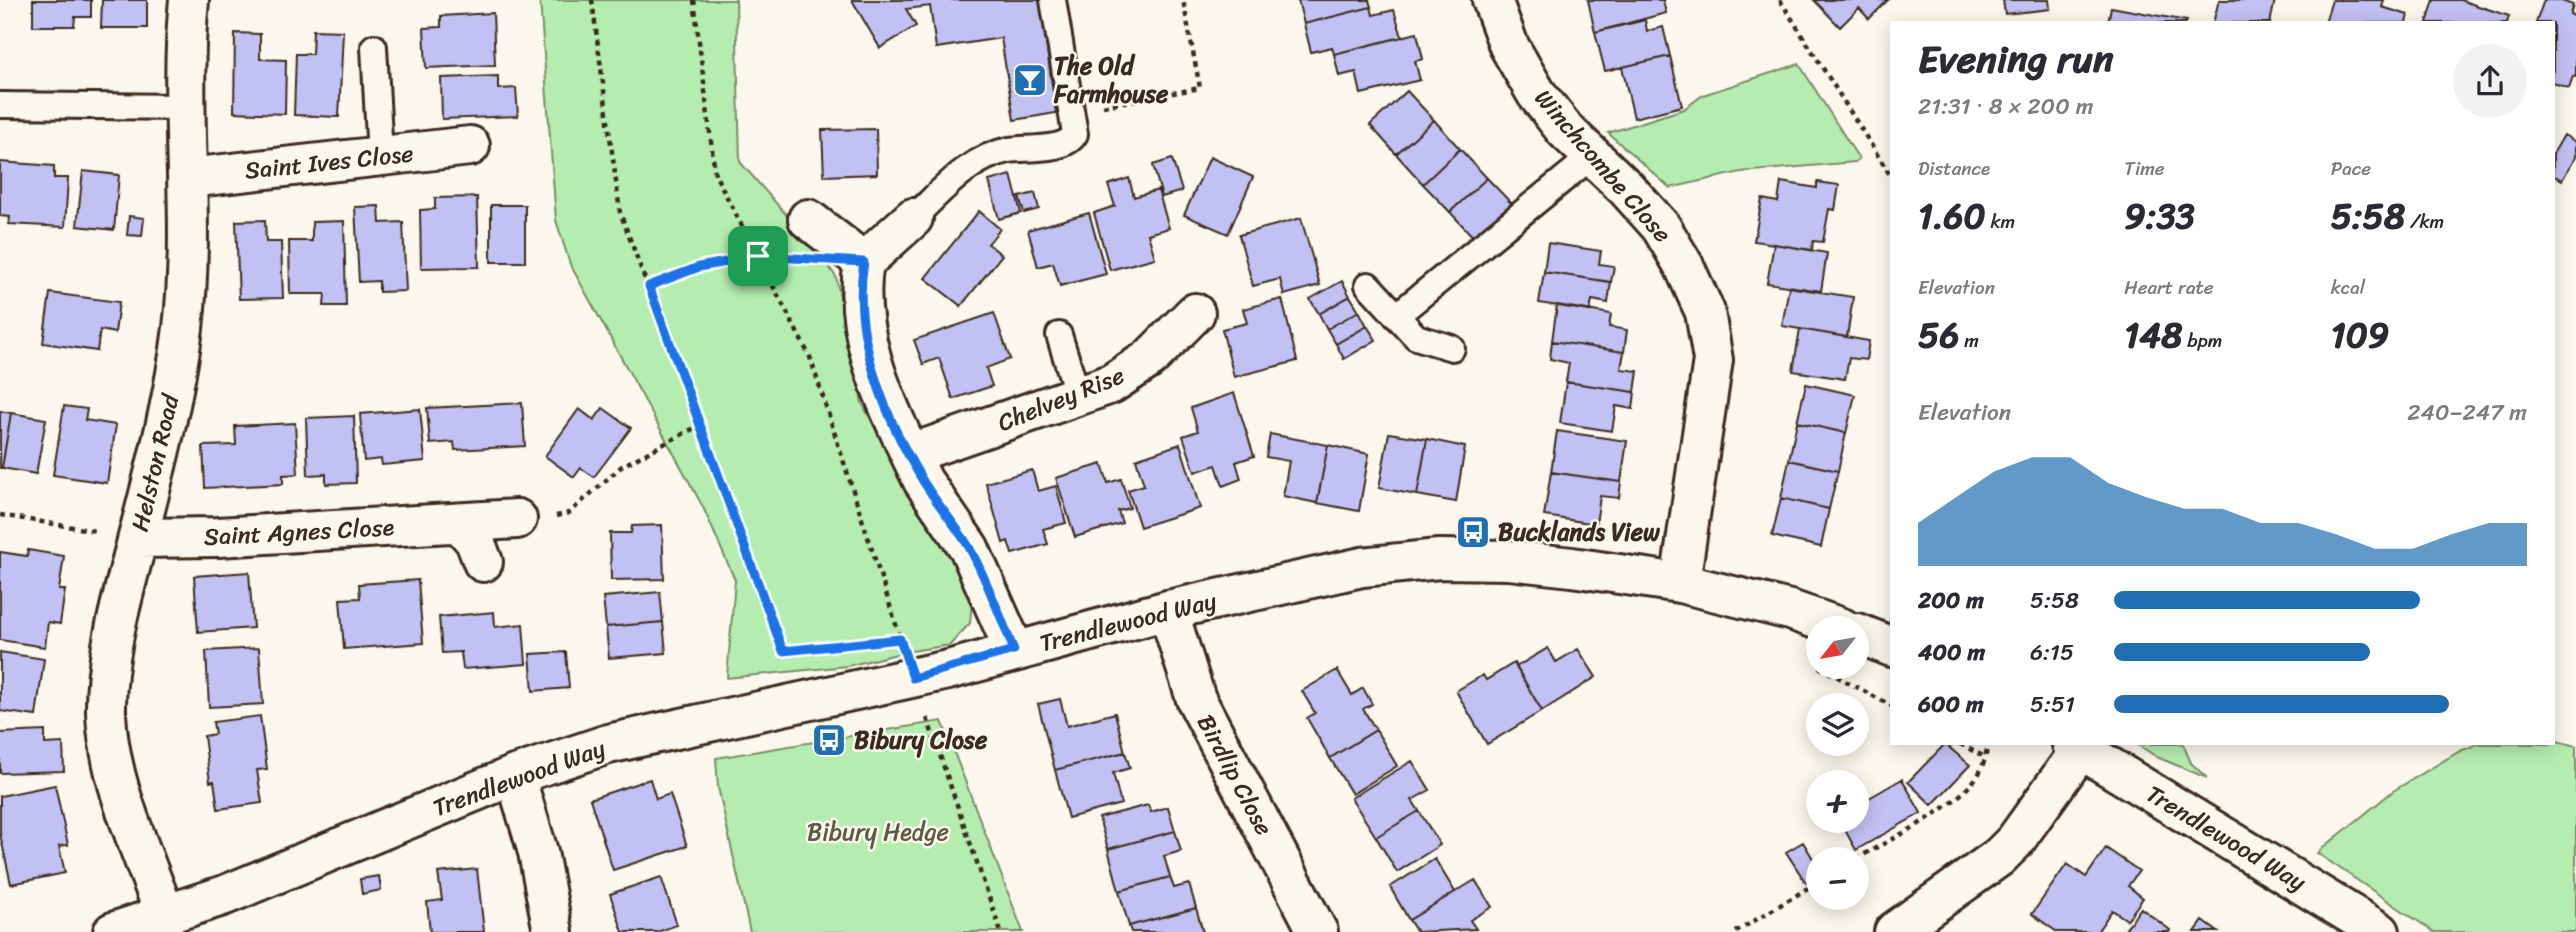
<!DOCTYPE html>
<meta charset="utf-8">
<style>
body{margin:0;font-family:Sriracha,sans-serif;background:#f2f2f3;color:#2b2b33;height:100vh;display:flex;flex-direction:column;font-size:26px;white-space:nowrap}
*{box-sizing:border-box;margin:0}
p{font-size:23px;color:#7c7c81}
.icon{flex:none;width:38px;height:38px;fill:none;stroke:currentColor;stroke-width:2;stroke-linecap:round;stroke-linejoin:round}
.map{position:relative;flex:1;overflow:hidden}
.drawer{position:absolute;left:1890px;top:21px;width:665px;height:724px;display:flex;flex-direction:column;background:#fff;border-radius:0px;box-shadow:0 4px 18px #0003}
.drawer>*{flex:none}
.needle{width:46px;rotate:239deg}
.tools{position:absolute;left:1806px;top:616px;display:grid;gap:14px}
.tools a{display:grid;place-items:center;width:63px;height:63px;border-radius:50%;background:#fff;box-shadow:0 4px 18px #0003;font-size:35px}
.pin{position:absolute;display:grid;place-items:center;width:60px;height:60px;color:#fff;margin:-30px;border-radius:14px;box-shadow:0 4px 10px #0006}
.round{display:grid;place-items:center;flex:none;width:74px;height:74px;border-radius:37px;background:#f2f2f3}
.overview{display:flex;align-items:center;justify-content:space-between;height:119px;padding:0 28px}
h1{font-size:38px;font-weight:700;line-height:52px}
.stats{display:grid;grid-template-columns:repeat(3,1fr);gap:10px;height:119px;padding:7px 28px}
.stats div{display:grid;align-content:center}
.stats b{font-size:35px;font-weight:700}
.stats small{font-size:19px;font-weight:400}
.stats p{font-size:19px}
.chart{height:196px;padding:14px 28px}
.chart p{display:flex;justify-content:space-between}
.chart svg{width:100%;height:126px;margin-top:7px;fill:#1f6fb2;opacity:.7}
ul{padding:0 28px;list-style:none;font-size:23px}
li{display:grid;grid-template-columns:112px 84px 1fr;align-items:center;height:52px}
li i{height:18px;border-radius:9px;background:#1f6fb2}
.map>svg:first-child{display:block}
.green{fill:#b5edb0;stroke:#788c67;stroke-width:2}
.building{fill:#c2c1f3;stroke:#3b2a1e;stroke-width:2}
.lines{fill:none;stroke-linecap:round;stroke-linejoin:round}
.service-casing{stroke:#3b2a1e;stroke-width:30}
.minor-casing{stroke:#3b2a1e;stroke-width:44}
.tertiary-casing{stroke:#3b2a1e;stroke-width:44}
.path{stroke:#3b2a1e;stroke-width:4.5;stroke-dasharray:5 5;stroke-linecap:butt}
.service{stroke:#fbf7ec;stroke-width:24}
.minor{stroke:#fbf7ec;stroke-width:38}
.tertiary{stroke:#fbf7ec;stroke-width:38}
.route-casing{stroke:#fff;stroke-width:14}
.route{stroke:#1a73e8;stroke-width:9}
.labels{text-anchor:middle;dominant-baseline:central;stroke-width:5;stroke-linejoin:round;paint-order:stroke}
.poi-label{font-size:24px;font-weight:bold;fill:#3b2a1e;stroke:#fbf7ec;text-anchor:start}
.street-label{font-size:24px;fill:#3b2a1e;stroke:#fbf7ec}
.park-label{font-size:24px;fill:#5a5b42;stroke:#fbf7ec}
</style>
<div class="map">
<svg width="2576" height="932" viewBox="0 0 2576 932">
<rect width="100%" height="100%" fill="#fbf7ec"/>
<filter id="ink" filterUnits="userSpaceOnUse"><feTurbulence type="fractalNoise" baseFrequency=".0143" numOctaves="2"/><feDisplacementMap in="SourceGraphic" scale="14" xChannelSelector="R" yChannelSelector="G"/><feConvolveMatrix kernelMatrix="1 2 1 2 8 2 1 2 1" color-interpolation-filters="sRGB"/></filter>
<g filter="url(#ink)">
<!-- green -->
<path class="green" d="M540,0H736L740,162L797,227L808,236L836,277L862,403L900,476L973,588L970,623L950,645L905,652L847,666L727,678L735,580L703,507L570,264L556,220Z
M1799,64L1859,159L1855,162L1741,172L1670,188L1608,133L1684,109L1703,95Z
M942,721L1023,932H750L718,787L716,758Z
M2553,740L2576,746V932H2434L2317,853L2393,791L2460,751L2478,744H2553Z
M2137,744H2183L2191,763L2207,778L2157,757Z"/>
<!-- building -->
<path class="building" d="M33,0H91V17H75L74,26H33Z
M102,0H147V28H101Z
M852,0H1040L1056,113L1014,120L1001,38L936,48L930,6L906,9L916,26L880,48Z
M1298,0H1369L1371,7L1304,24Z
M1588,0H1663L1666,13L1595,32Z
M1814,0H1888L1869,19L1859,8L1840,27Z
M2003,0H2049L2050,9L2005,14Z
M2219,0H2275L2270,23H2213Z
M2332,0H2384L2382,7L2408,15L2406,23H2325Z
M2434,0H2460L2509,16L2507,23H2427Z
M2544,0H2559L2573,5L2570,14L2576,17V77L2573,76L2569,88L2553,83V23H2536Z
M1371,7L1373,15L1394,10L1402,37L1334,54L1332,47L1311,52L1304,24Z
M2111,7L2187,21L2186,23H2108Z
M493,13L495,65L426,68L424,28L441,27V16Z
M1645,20L1647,31L1663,27L1670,56L1605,71L1595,32Z
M313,30L343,31L339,117L294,115L296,54H312Z
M235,33L260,34V59L286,60L285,114L234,112Z
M1417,33L1423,59L1415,61L1420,80L1361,94L1356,72L1339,76L1334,54Z
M1670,56L1682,106L1634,118L1622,67Z
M498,76V89L516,88L518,116L442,119L441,78Z
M1407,91L1434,120L1396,154L1370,125Z
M1434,120L1460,149L1423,184L1396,154Z
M876,129L877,174L824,176L822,130Z
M2564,135L2576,142V157L2562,180L2553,175V154Z
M1460,149L1487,178L1450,212L1423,184Z
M1210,157L1253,177L1228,234L1184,215Z
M1172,159L1182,191L1162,197L1153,165Z
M0,162L54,166V178H68L65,227L9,224L10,217L0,216Z
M83,171L119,175L114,230L77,226Z
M1011,175L1021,213L999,219L989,181Z
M1129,178L1134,197L1158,190L1169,228L1148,234L1155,258L1110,270L1094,213L1115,206L1108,185Z
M1487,178L1514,206L1477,241L1450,212Z
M1781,182L1817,188V182L1839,185L1835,210L1829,209L1823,242L1813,241L1812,250L1754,241L1762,199L1778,202Z
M1035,193L1039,209L1024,213L1019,197Z
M477,197L479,267L421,268L420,210L435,209V198Z
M491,205H525V262H491Z
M379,206L380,223L403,222L406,291L379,292V281L359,282L355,207Z
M979,211L1000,229L988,244L1002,255L961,306L925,278Z
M1089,213L1106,274L1060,286L1053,263L1038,267L1028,230Z
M129,216L144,218L142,236L127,235Z
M1301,218L1320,285L1284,295L1280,279L1253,286L1239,235Z
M265,220L266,242H281L283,298L239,299L236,221Z
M344,221L346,306H324L325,294H290L289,241H312V222Z
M1548,243L1601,251L1599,264L1614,266L1611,282L1544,272Z
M1774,244L1827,253L1821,291L1767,283Z
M1544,272L1611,282L1608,303L1592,300L1590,311L1539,303Z
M1342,281L1350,296L1319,314L1310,299Z
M1789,287L1853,297L1847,337L1782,326Z
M50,293L119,302L115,333L100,330L97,351L43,343Z
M1350,296L1359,311L1327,329L1319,314Z
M1282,299L1297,361L1234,377L1222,329L1247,323L1243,309Z
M1557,305L1611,314L1609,327L1627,330L1624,352L1552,341Z
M1359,311L1367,326L1336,344L1327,329Z
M994,313L1010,359L986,368L992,386L953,399L939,358L923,364L914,340Z
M1367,326L1376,340L1344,359L1336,344Z
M1800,329L1869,341L1866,360L1849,358L1845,379L1793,371Z
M1552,341L1624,352L1621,369L1638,371L1635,392L1566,382L1569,363L1550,359Z
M1566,382L1635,392L1633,409L1616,406L1612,431L1560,423Z
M1806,384L1855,395L1846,433L1797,422Z
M1234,393L1254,456L1236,462L1241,479L1223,486L1216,465L1195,472L1183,436L1198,431L1191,408Z
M522,403L525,446L455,450L454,442L430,444L427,408Z
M64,406L87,409L85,420L116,425L107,483L53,475Z
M603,408L631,428L594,477L581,468L574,477L545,456L579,409L594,420Z
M420,409L425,461L382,465L381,459L364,461L360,414Z
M0,411L11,413L2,468H0Z
M11,413L46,419L36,474L2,468Z
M354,416L356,483L326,484V474L308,475L306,418Z
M1797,422L1846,433L1838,471L1789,460Z
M295,423L298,474L283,475V484L205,488L203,446L236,445L235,426Z
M1557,431L1627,441L1621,482L1551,472Z
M1389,433L1427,439L1417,495L1379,488Z
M1270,434L1328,445L1317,503L1283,496L1289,461L1266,457Z
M1427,439L1465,447L1456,502L1417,495Z
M1180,444L1200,508L1140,527L1128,490L1144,485L1136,459Z
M1328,445L1369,454L1359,511L1317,503Z
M1789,460L1838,471L1829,509L1781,498Z
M1102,464L1108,483L1121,479L1130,508L1118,511L1122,523L1075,537L1056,478Z
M1032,470L1038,491L1056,486L1066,523L1043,529L1048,544L1012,554L1008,541L1003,543L986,483Z
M1551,472L1621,482L1619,498L1600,496L1596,524L1544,516Z
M1781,498L1829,509L1821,547L1772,536Z
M662,525L664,579L611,580L610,533H631L632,526Z
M28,550L64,556L59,590H65L60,624L48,622L45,647L0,640V552L27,556Z
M249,572L253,628L198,632L194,576Z
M418,580L423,643L344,649L340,599L360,598L359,584Z
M660,592L663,622L606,627L603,597Z
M494,612L495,627L523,624L526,664L463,669L461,652L442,653L439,617Z
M663,622L666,653L609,658L606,627Z
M259,648L263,704L209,707L206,651Z
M1548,648L1556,662L1578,649L1596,677L1542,711L1516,667Z
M0,652L44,659L36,716L0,711Z
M566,652L569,688L533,691L530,654Z
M1514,663L1542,711L1487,744L1456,691L1483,675L1486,680Z
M1337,670L1352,695L1363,688L1372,704L1363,709L1376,730L1330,758L1307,718L1315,713L1302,691Z
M1060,699L1067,726L1115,713L1125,752L1055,770L1038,704Z
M260,716L267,769L257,770L262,803L218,809L214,781L210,782L204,736L215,734L213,722Z
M1376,730L1397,766L1352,794L1330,758Z
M45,731V744L63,743L64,771L0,773V733Z
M1945,744L1970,765L1932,805L1908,782Z
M1125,752L1130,768L1113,773L1121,804L1068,818L1055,770Z
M1412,761L1430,790L1412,800L1419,811L1376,837L1351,798Z
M650,779L656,799L670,794L687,846L613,870L590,799Z
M1902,779L1921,813L1856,850L1840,821H1857V805Z
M55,785L68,845L59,846L65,873L11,884L0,834V796Z
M1148,805L1151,812L1168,807L1175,831L1108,849L1099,818Z
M1419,811L1440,845L1397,872L1376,837Z
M1175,831L1181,851L1164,856L1170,877L1119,891L1108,849Z
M1803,842L1818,867V876L1806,883L1786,852Z
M2106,848L2139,871L2128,886L2143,898L2127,920L2112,910L2097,932H2057L2032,914L2067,864L2086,877Z
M1435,859L1455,892L1409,920L1390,887Z
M477,869L484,932H430L427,902L442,900L438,873Z
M379,876L381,890L362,894L360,879Z
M661,877L677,925L657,932H623L610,894Z
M1170,877L1174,888L1189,884L1196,908L1129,926L1119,891Z
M1475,880L1492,907L1470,920L1476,929L1417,932L1409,920Z
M1196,908L1203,932H1131L1129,926Z
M2141,908L2170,930L2169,932H2123Z
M2203,921L2218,932H2195Z"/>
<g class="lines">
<!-- service casing -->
<g class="service-casing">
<path id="service" d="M374,47L380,156
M0,105L184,107
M913,218C941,192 969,157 1009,150C1027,147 1065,152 1075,134L1053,0
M1368,285L1416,337L1452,348
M1396,316L1592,156
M1059,335L1078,396"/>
</g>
<!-- minor casing -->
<g class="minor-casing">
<path id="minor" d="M1492,0L1509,46L1536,93L1565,130L1626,188L1661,227L1684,266L1705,312L1713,360L1680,583
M188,178L470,146
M808,219L864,262
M910,454C882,395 852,328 864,262L913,218
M460,523L475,541L483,562
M138,538L218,537L517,519
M1168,610L1196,699L1318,932
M1014,650L969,548L923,481L910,454L1111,384L1149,359L1195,313
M515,775L538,852L553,932
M165,915C142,851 108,781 106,712C105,655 123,596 137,541C155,471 174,400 183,328C196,219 178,109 189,0
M1894,932L1999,857L2015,841L2081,749"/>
</g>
<!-- tertiary casing -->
<g class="tertiary-casing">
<path id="tertiary" d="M1857,633L1892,647
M2072,744L2380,932
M113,932L225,895L515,775L608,744L948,670L1168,610L1362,567L1439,559L1509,560L1572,567L1680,583L1790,610L1842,628"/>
</g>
<!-- path -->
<path class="path" d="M592,0L620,212L783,651L866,642
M694,0L715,174L810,357L901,640
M1780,0L1892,178
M1103,106L1200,88L1183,0
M649,286C696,268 739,255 790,258
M0,515L96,531
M556,516L569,513L622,466L702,424
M1819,667L1892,706
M927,718L1001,932
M1960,744L1985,757
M1856,859C1892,838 1955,810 1978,775C1984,766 1986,754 1988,744
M1736,932L1818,882"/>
<!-- service -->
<use href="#service" class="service"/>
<!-- minor -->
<use href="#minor" class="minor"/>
<!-- tertiary -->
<use href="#tertiary" class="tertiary"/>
</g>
</g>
<g class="lines" filter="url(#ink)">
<!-- route casing -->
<g class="route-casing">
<path id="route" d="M758,256L864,262C851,334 886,420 923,481C937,504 955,524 969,547C987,580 1000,616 1014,650L913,678L900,639L783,651L649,286L699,267Z"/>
</g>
<!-- route -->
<use href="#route" class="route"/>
</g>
<!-- icons -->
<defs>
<g id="bar-square" transform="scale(1.75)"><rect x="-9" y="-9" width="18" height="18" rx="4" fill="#1f6fb2" stroke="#fbf7ec"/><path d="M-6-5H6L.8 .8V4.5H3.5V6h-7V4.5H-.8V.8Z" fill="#fff"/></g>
<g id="bus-square" transform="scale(1.75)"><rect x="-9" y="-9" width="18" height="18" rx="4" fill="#1f6fb2" stroke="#fbf7ec"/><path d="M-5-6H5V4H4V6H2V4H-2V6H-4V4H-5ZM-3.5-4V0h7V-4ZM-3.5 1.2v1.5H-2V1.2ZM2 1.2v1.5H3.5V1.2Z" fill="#fff"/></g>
</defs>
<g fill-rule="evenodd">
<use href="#bar-square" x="1030" y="80"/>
<use href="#bus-square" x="1473" y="532"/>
<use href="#bus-square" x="829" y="740"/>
</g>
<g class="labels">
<!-- poi labels -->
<g class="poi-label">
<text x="1054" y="66">The Old<tspan x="1054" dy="28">Farmhouse</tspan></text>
<text x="1498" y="532">Bucklands View</text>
<text x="854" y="740">Bibury Close</text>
</g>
<!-- street labels -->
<g class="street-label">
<text transform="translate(329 162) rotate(-6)">Saint Ives Close</text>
<text transform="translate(1603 166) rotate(49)">Winchcombe Close</text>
<text transform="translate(1061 399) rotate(-22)">Chelvey Rise</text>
<text transform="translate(155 463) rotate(-77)">Helston Road</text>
<text transform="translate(299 532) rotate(-3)">Saint Agnes Close</text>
<text transform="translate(1128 622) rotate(-14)">Trendlewood Way</text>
<text transform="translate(1235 775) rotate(62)">Birdlip Close</text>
<text transform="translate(519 778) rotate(-20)">Trendlewood Way</text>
<text transform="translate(2226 838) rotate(31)">Trendlewood Way</text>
</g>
<!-- park labels -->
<g class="park-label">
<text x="878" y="832">Bibury Hedge</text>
</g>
</g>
</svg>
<div class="tools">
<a><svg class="needle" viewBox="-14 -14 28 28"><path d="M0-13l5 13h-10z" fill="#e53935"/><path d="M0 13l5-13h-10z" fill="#7c7c81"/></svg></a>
<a><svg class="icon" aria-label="layers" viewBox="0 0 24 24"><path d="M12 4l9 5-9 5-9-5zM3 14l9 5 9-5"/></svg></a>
<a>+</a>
<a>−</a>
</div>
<div class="pin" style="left:758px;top:256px;background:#1e9e55"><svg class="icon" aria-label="arrive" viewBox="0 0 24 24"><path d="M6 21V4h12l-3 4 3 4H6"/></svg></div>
<section class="drawer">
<div class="overview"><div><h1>Evening run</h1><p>21:31 · 8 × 200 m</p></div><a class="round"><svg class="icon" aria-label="share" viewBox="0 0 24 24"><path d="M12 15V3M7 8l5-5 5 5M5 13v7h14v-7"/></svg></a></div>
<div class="stats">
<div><p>Distance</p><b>1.60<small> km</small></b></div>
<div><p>Time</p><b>9:33</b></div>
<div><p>Pace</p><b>5:58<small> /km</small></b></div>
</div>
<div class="stats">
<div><p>Elevation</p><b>56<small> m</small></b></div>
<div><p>Heart rate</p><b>148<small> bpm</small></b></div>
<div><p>kcal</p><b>109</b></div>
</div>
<div class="chart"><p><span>Elevation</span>240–247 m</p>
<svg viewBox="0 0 160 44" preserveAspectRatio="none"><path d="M0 44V29L10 20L20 11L30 6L40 6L50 15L60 20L70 24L80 24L90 29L100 29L110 33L120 38L130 38L140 33L150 29L160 29V44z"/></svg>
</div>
<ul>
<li><b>200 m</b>5:58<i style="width:74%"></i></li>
<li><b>400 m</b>6:15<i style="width:62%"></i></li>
<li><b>600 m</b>5:51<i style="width:81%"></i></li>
</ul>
</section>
</div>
